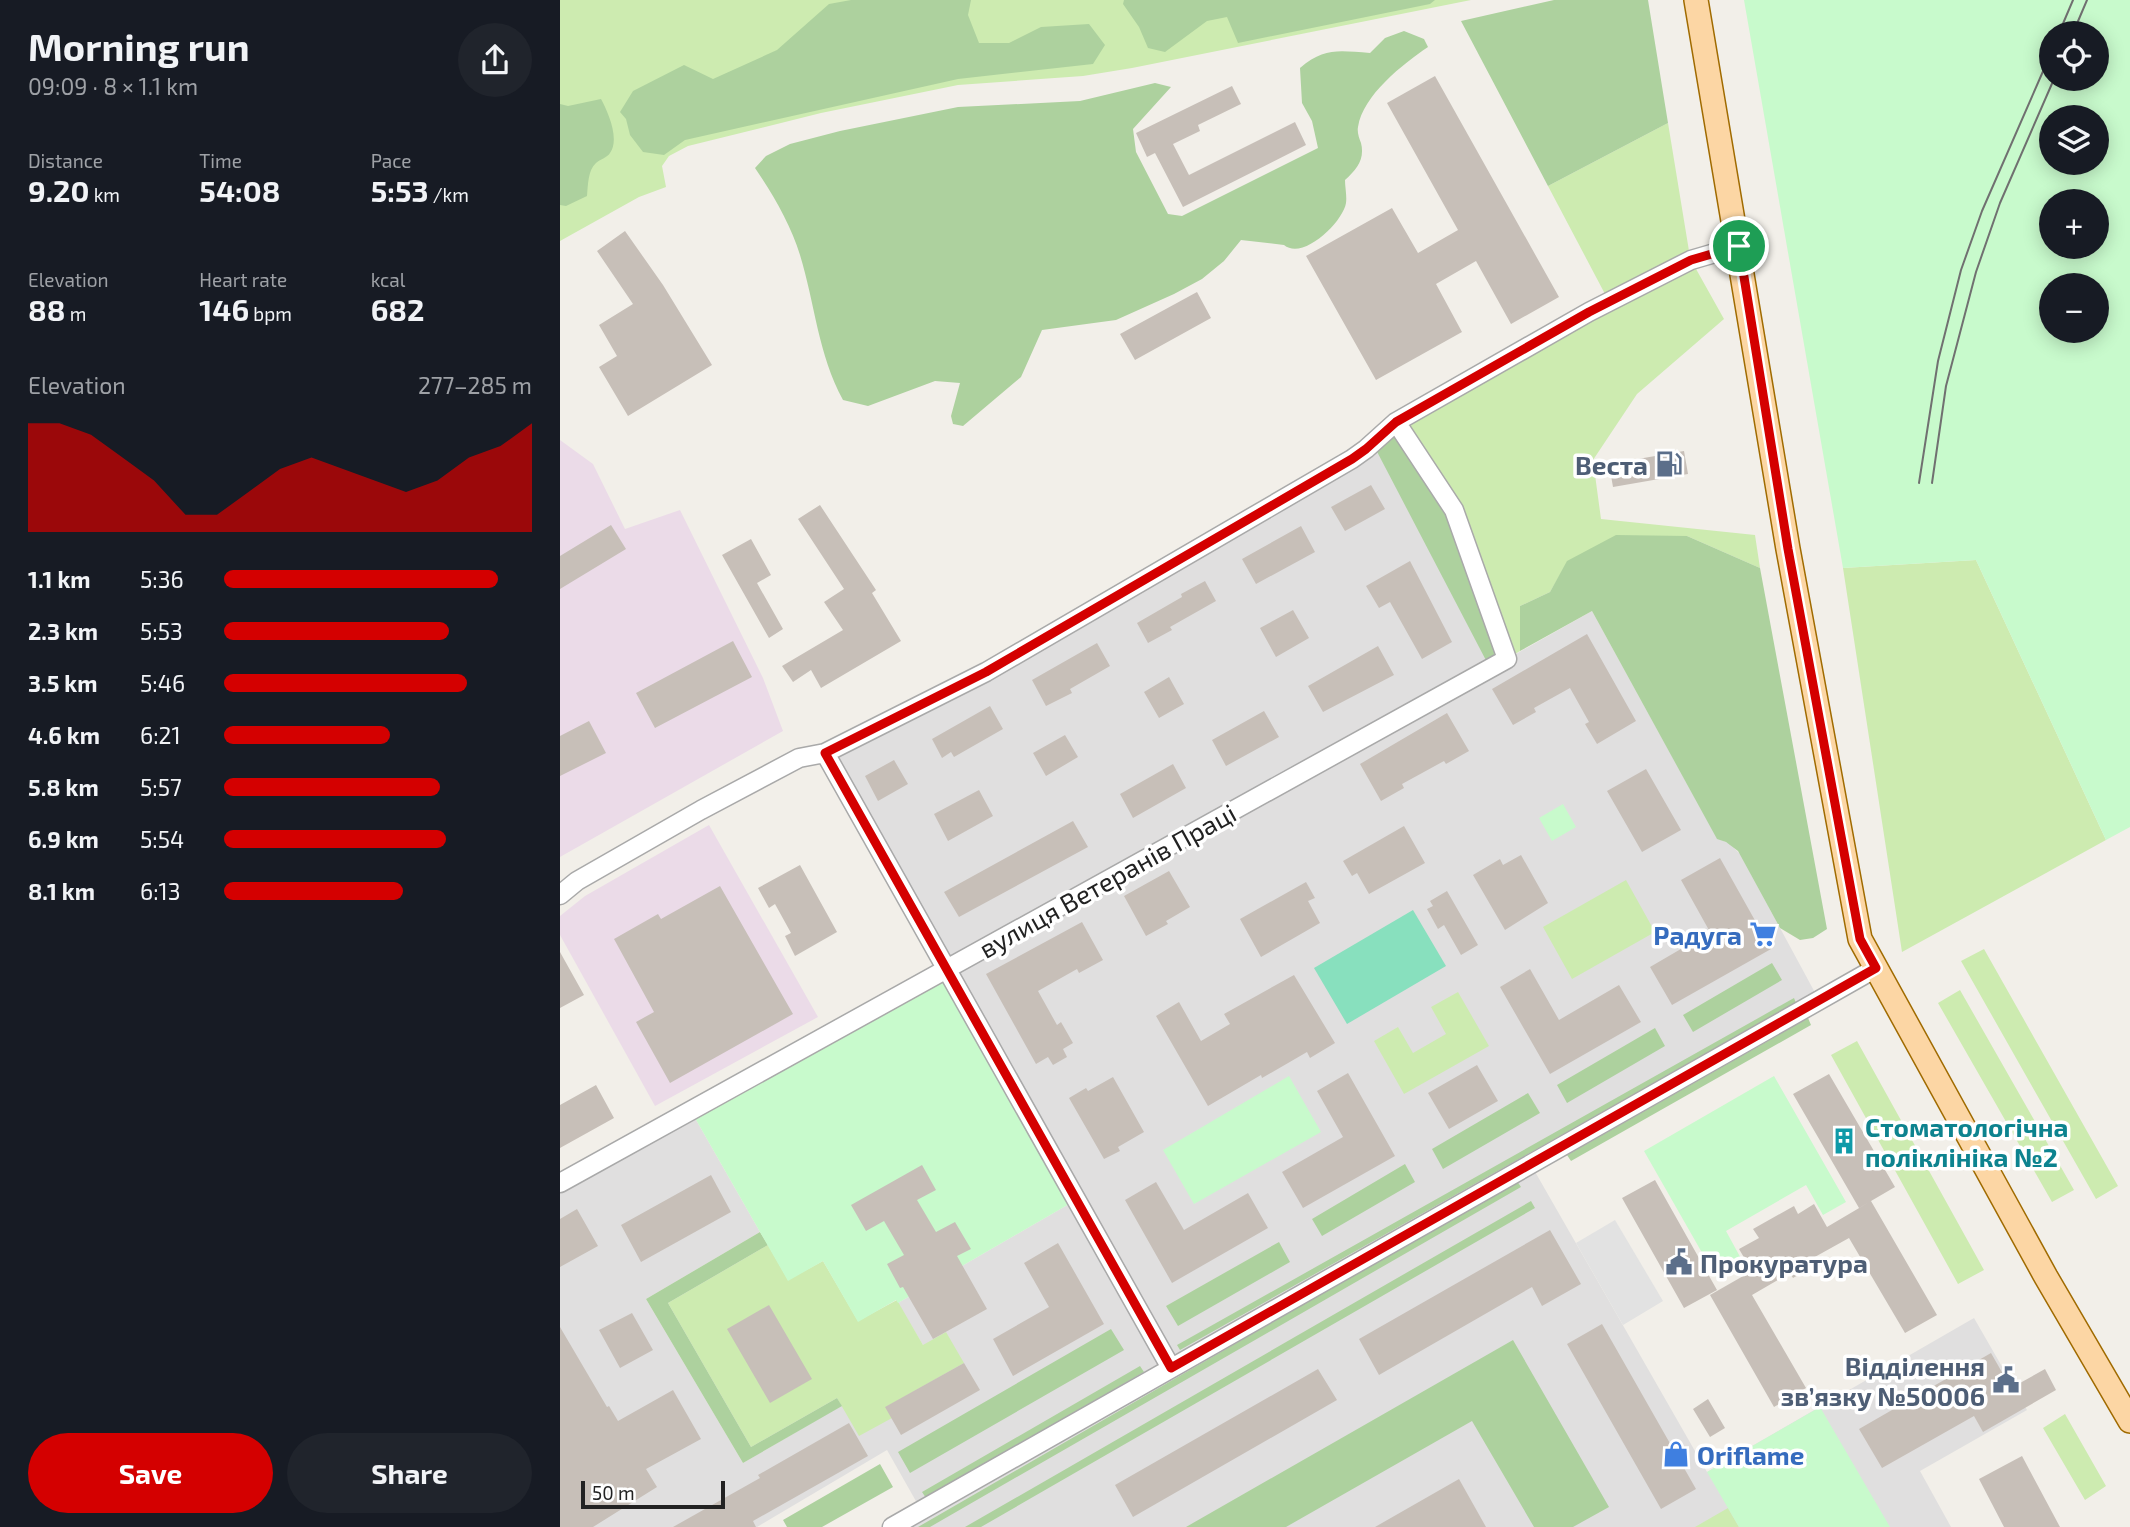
<!DOCTYPE html>
<meta charset="utf-8">
<style>
body{margin:0;font-family:"Exo 2",sans-serif;background:#20242c;color:#f1f3f6;height:100vh;display:flex;flex-direction:column;font-size:26px;white-space:nowrap}
*{box-sizing:border-box;margin:0}
p{font-size:23px;color:#9ea1a6}
.icon{flex:none;width:38px;height:38px;fill:none;stroke:currentColor;stroke-width:2;stroke-linecap:round;stroke-linejoin:round}
.map{position:relative;flex:1;overflow:hidden}
.panel{display:flex;flex-direction:column;background:#171b24;width:560px}
.panel>*{flex:none}
.tools{position:absolute;left:1479px;top:21px;display:grid;gap:14px}
.tools a{display:grid;place-items:center;width:70px;height:70px;border-radius:50%;background:#171b24;box-shadow:0 4px 18px #0003;font-size:35px}
.scale{position:absolute;left:21px;bottom:18px;width:144px;box-sizing:border-box;padding-left:7px;border:4px solid #222;border-top:0;font-size:19px;line-height:24px;white-space:nowrap;color:#222;-webkit-text-stroke:5px #fff;paint-order:stroke}
.pin{position:absolute;display:grid;place-items:center;width:60px;height:60px;color:#fff;margin:-30px;border:4px solid #fff;border-radius:50%;box-shadow:0 2px 7px #0007}
.round{display:grid;place-items:center;flex:none;width:74px;height:74px;border-radius:37px;background:#20242c}
.overview{display:flex;align-items:center;justify-content:space-between;height:119px;padding:0 28px}
h1{font-size:38px;font-weight:700;line-height:52px}
.metrics{display:grid;grid-template-columns:repeat(3,1fr);gap:10px;height:119px;padding:7px 28px}
.metrics div{display:grid;align-content:center}
.metrics b{font-size:30px;font-weight:700}
.metrics small{font-size:19px;font-weight:400}
.metrics p{font-size:19px}
.chart{height:196px;padding:14px 28px}
.chart p{display:flex;justify-content:space-between}
.chart svg{width:100%;height:126px;margin-top:7px;fill:#d40000;opacity:.7}
.button{display:flex;gap:14px;margin-top:auto;padding:14px 28px}
.button a{flex:1;height:80px;border-radius:42px;background:#d40000;color:#fff;font-size:28px;font-weight:700;line-height:80px;text-align:center}
.button a+a{background:#20242c;color:#f1f3f6}
ul{padding:0 28px;list-style:none;font-size:23px}
li{display:grid;grid-template-columns:112px 84px 1fr;align-items:center;height:52px}
li i{height:18px;border-radius:9px;background:#d40000}
main{display:flex;flex:1;min-height:0}
.map>svg:first-child{display:block}
.residential{fill:#e0dfdf}
.industrial{fill:#ebdbe8}
.grass{fill:#cdebb0}
.forest{fill:#add19e}
.park{fill:#c8facc;fill-rule:evenodd}
.pitch{fill:#88e0be}
.parking{fill:#e2e2e2}
.building{fill:#c7bfb8}
.lines{fill:none;stroke-linecap:round;stroke-linejoin:round}
.minor-casing{stroke:#a9a9a9;stroke-width:21}
.major-casing{stroke:#a06b00;stroke-width:26}
.minor{stroke:#fff;stroke-width:18}
.major{stroke:#fcd6a4;stroke-width:23}
.tram{stroke:#707070;stroke-width:2}
.route-casing{stroke:#fff;stroke-width:14}
.route{stroke:#d40000;stroke-width:9}
.labels{text-anchor:middle;dominant-baseline:central;stroke-width:7;stroke-linejoin:round;paint-order:stroke}
.service-label{font-size:26px;font-weight:bold;fill:#4e5e75;stroke:#fff;text-anchor:end}
.street-label{font-size:26px;fill:#222;stroke:#fff}
.shop-label{font-size:26px;font-weight:bold;fill:#366cbe;stroke:#fff;text-anchor:end}
.culture-label{font-size:26px;font-weight:bold;fill:#0d838f;stroke:#fff;text-anchor:start}
</style>
<main>
<section class="panel">
<div class="overview"><div><h1>Morning run</h1><p>09:09 · 8 × 1.1 km</p></div><a class="round"><svg class="icon" aria-label="share" viewBox="0 0 24 24"><path d="M12 15V3M7 8l5-5 5 5M5 13v7h14v-7"/></svg></a></div>
<div class="metrics">
<div><p>Distance</p><b>9.20<small> km</small></b></div>
<div><p>Time</p><b>54:08</b></div>
<div><p>Pace</p><b>5:53<small> /km</small></b></div>
</div>
<div class="metrics">
<div><p>Elevation</p><b>88<small> m</small></b></div>
<div><p>Heart rate</p><b>146<small> bpm</small></b></div>
<div><p>kcal</p><b>682</b></div>
</div>
<div class="chart"><p><span>Elevation</span>277–285 m</p>
<svg viewBox="0 0 160 44" preserveAspectRatio="none"><path d="M0 44V6L10 6L20 10L30 18L40 26L50 38L60 38L70 30L80 22L90 18L100 22L110 26L120 30L130 26L140 18L150 14L160 6V44z"/></svg>
</div>
<ul>
<li><b>1.1 km</b>5:36<i style="width:89%"></i></li>
<li><b>2.3 km</b>5:53<i style="width:73%"></i></li>
<li><b>3.5 km</b>5:46<i style="width:79%"></i></li>
<li><b>4.6 km</b>6:21<i style="width:54%"></i></li>
<li><b>5.8 km</b>5:57<i style="width:70%"></i></li>
<li><b>6.9 km</b>5:54<i style="width:72%"></i></li>
<li><b>8.1 km</b>6:13<i style="width:58%"></i></li>
</ul>
<div class="button"><a>Save</a><a>Share</a></div>
</section>
<div class="map">
<svg width="1570" height="1527" viewBox="0 0 1570 1527">
<rect width="100%" height="100%" fill="#f2efe9"/>
<!-- residential -->
<path class="residential" d="M813,444L947,659L1032,611L1157,838L1170,844L1180,854L1259,1000L970,1163L1147,1472L1414,1318L1467,1410L1360,1471L1391,1527H347L361,1510L327,1450L197,1527H0V1183L131,1111L200,1232L86,1299L183,1463L296,1397L363,1345L338,1303L516,1200L265,753Z"/>
<!-- industrial -->
<path class="industrial" d="M0,440L33,464L65,529L120,510L203,678L223,731L0,857Z
M149,825L258,1017L95,1106L0,935V916L25,896Z"/>
<!-- grass -->
<path class="grass" d="M0,0H911L572,68L523,76L398,85L261,113L128,146L109,156L102,166L106,187L79,197L0,241Z
M1108,123L1129,251L1045,294L988,186Z
M1131,260L1164,319L1077,394L1033,460L1041,519L1195,535L1200,568L1127,536L1008,561L990,592L960,606V651L947,659L836,422Z
M1416,560L1546,840L1342,952L1283,568Z
M1066,880L1095,932L1012,979L983,927Z
M1424,949L1558,1186L1536,1199L1401,961Z
M1400,990L1514,1190L1492,1202L1378,1003Z
M898,992L929,1046L844,1094L814,1041L838,1027L853,1053L886,1034L871,1007Z
M1297,1041L1424,1270L1398,1284L1271,1055Z
M208,1245L228,1280L263,1261L298,1321L337,1300L363,1345L386,1332L404,1363L326,1407L332,1418L299,1436L277,1398L191,1447L108,1303Z
M1505,1414L1546,1486L1525,1500L1483,1428Z
M1168,1508L1179,1527H1135Z"/>
<!-- forest -->
<path class="forest" d="M291,0H411L408,15L419,43H449L481,27L529,24L545,45L533,64L398,79L125,140L104,155L83,152L70,135L66,119L60,112L73,91L124,65L153,79L217,50L269,4Z
M564,0H875L870,4L678,43L667,17L647,21L605,52L588,48L579,27L563,4Z
M994,0H1088L1108,123L988,186L901,21Z
M844,31L864,39L868,47C843,64 803,95 798,127C797,132 799,138 801,143C805,159 797,169 785,180C785,187 787,196 786,203C783,222 743,261 724,245L681,240L664,261L642,279L614,294L556,320L482,330L461,377L403,426L393,424L391,416L400,383L375,381L308,406L283,400C258,354 255,304 240,255C231,225 213,194 195,168L206,156L230,144L280,131L398,107L520,101L595,83L611,87L573,129L576,152L608,214L622,216L758,148L752,121L742,103L740,68C765,47 779,51 810,53L825,38Z
M41,99C48,112 60,139 50,153C47,158 40,159 36,163C28,170 28,185 27,196L6,206L0,205V104L8,106Z
M836,422L894,510L947,659L930,668L813,444Z
M1056,535L1127,536L1200,568L1267,929L1253,938L1240,940L1220,928L1178,851L1166,842L1157,839L1032,611L960,651V606L990,592L1007,561Z
M1212,963L1222,980L1133,1032L1123,1015Z
M1234,998L1236,1003L620,1350L617,1345Z
M1248,1018L1251,1025L1011,1161L1007,1155Z
M1095,1028L1105,1046L1007,1103L997,1085Z
M968,1093L980,1113L883,1169L872,1149Z
M845,1164L855,1182L762,1236L752,1219Z
M957,1181L961,1187L370,1527H358Z
M971,1201L975,1208L421,1527H405Z
M200,1232L208,1245L108,1303L191,1447L277,1398L282,1406L183,1463L86,1299Z
M719,1242L730,1262L618,1326L606,1306Z
M551,1329L564,1350L350,1473L338,1452Z
M953,1340L1049,1507L1013,1527H974L912,1421L726,1527H626Z
M580,1366L584,1372L366,1498L362,1492Z
M320,1464L333,1487L262,1527H227L223,1520Z"/>
<!-- park -->
<path class="park" d="M1184,0H1570V827L1546,840L1416,560L1283,568ZM1536,33V79H1491V33ZM1536,117V163H1491V117ZM1491,201H1536V247H1491ZM1491,285H1536V331H1491Z
M1003,804L1016,827L992,841L979,818Z
M386,968L516,1200L338,1303L336,1300L298,1322L263,1261L228,1281L131,1111Z
M729,1076L761,1132L634,1204L603,1150Z
M1214,1076L1286,1202L1263,1215L1246,1185L1166,1231L1184,1264L1157,1279L1084,1151Z
M1260,1407L1330,1527H1179L1147,1472Z"/>
<!-- pitch -->
<path class="pitch" d="M853,910L886,966L787,1024L754,968Z"/>
<!-- parking -->
<path class="parking" d="M1055,1220L1103,1301L1063,1325L1016,1243Z"/>
<!-- building -->
<path class="building" d="M875,76L999,297L951,324L916,261L876,284L902,332L816,380L746,256L832,208L858,253L898,230L827,103Z
M672,86L681,104L638,125L640,131L613,144L629,175L735,122L746,145L623,207L595,153L587,157L576,133Z
M65,231L103,285L152,365L68,416L39,367L57,356L39,325L73,304L37,251Z
M637,292L651,318L575,360L560,334Z
M1124,451L1128,474L1053,487L1049,464Z
M811,485L825,509L785,531L771,507Z
M260,505L316,590L312,593L341,641L261,688L251,670L233,682L222,666L283,630L264,602L284,589L238,519Z
M51,525L66,549L0,589V556Z
M741,526L755,552L696,584L682,559Z
M191,539L211,575L197,583L223,629L209,638L162,555Z
M850,561L892,642L862,659L830,602L819,608L806,586Z
M645,581L656,601L610,627L612,630L588,643L577,623L622,597L621,594Z
M733,610L749,638L716,657L700,628Z
M1027,634L1076,721L1037,744L1025,724L1029,722L1010,688L974,708L976,712L953,725L932,689Z
M173,641L192,677L95,728L76,693Z
M537,643L550,666L510,689L512,693L486,706L472,680Z
M818,646L834,675L763,712L748,686Z
M609,677L624,704L599,718L584,692Z
M430,706L443,729L394,757L391,752L382,758L372,739Z
M704,711L719,737L666,766L652,740Z
M887,713L909,751L886,764L884,761L842,784L844,788L821,801L800,764Z
M29,721L46,753L0,776V736Z
M505,735L518,757L486,776L473,753Z
M334,760L348,784L318,801L305,776Z
M613,764L626,788L573,818L560,794Z
M1086,769L1121,830L1082,852L1047,791Z
M419,790L433,816L388,841L374,814Z
M513,821L528,847L399,917L384,892Z
M844,826L865,863L809,894L797,873L792,876L783,861Z
M961,855L988,903L945,930L913,875L940,859L943,865Z
M1160,858L1211,949L1112,1005L1090,967L1150,932L1121,880Z
M240,865L277,932L235,956L225,936L231,933L215,904L209,908L198,888Z
M609,871L630,907L606,921L608,924L586,936L564,896Z
M746,882L755,898L748,901L760,923L701,957L680,919Z
M160,886L233,1014L110,1083L76,1022L94,1012L54,939L98,914L101,919Z
M887,891L918,945L901,955L884,925L878,929L867,909L873,906L870,901Z
M522,922L543,960L519,973L517,969L478,991L497,1025L501,1022L513,1043L503,1049L507,1057L493,1065L488,1057L476,1064L426,974Z
M0,952L24,995L0,1008Z
M970,969L999,1020L1059,985L1081,1022L990,1074L940,987Z
M734,975L775,1043L750,1058L747,1052L702,1078L701,1075L648,1106L596,1016L619,1002L641,1041L670,1024L664,1014Z
M917,1065L938,1101L889,1129L868,1093Z
M788,1073L835,1156L743,1208L722,1172L783,1137L757,1091Z
M1269,1074L1335,1187L1299,1208L1233,1094Z
M553,1077L584,1132L558,1147L560,1151L544,1159L509,1098L526,1088L528,1091Z
M36,1085L54,1118L0,1148V1105Z
M362,1165L376,1190L357,1200L376,1232L395,1222L411,1249L397,1256L427,1309L373,1339L343,1287L340,1288L327,1264L344,1255L324,1221L306,1231L291,1205Z
M151,1175L171,1212L81,1262L61,1225Z
M1095,1180L1157,1290L1124,1308L1062,1198Z
M596,1182L624,1230L688,1193L708,1228L612,1283L565,1200Z
M1311,1201L1377,1315L1345,1333L1289,1238L1253,1258L1257,1264L1233,1278L1230,1273L1192,1295L1246,1388L1214,1407L1150,1295L1192,1271L1179,1249L1199,1238L1193,1229L1234,1206L1238,1214L1254,1204L1267,1227Z
M17,1209L38,1246L0,1267V1219Z
M990,1230L1021,1284L982,1306L972,1287L819,1375L799,1339Z
M498,1243L544,1324L453,1376L433,1339L489,1307L464,1263Z
M209,1305L252,1379L210,1403L167,1329Z
M72,1313L93,1350L60,1368L39,1330Z
M1042,1324L1136,1489L1101,1509L1007,1344Z
M0,1327L47,1407L49,1406L58,1421L113,1390L141,1439L86,1469L97,1487L33,1527H0Z
M1431,1353L1451,1388L1485,1369L1496,1390L1423,1432L1414,1416L1322,1468L1299,1429Z
M404,1363L420,1390L341,1435L325,1407Z
M758,1369L777,1400L573,1517L555,1485Z
M1148,1399L1165,1428L1150,1437L1133,1409Z
M289,1423L308,1456L193,1521L196,1527H113L200,1478L198,1475Z
M1462,1456L1500,1527H1444L1419,1479Z
M899,1479L926,1527H815Z"/>
<g class="lines">
<!-- minor casing -->
<g class="minor-casing">
<path id="minor" d="M265,753L611,1368
M0,895L17,881L141,810L239,758L265,753L426,672L792,459L806,449L836,422L1029,312L1131,260L1179,246
M0,1183L947,659L894,510L836,422
M332,1527L1316,968"/>
</g>
<!-- major casing -->
<g class="major-casing">
<path id="major" d="M1136,0L1228,549L1300,939L1486,1277L1570,1421"/>
</g>
<!-- minor -->
<use href="#minor" class="minor"/>
<!-- major -->
<use href="#major" class="major"/>
<!-- tram -->
<path class="tram" d="M1499,33L1513,0
M1513,33L1527,0
M1359,483L1378,361L1401,270L1422,211L1491,53
M1372,483L1386,386L1416,272L1440,203L1494,79"/>
</g>
<g class="lines">
<!-- route casing -->
<g class="route-casing">
<path id="route" d="M1179,246L1228,549L1300,939L1316,968L611,1368L265,753L426,672L792,459L806,449L836,422L1029,312L1131,260Z"/>
</g>
<!-- route -->
<use href="#route" class="route"/>
</g>
<!-- icons -->
<defs>
<g id="fuel-bare" transform="scale(2.1)"><path d="M-5.5-6h7V0h2V4h1.3V-2.5L3-4.5l.8-.8L6-3V5H2.5V1h-1V6h-7ZM-4.2-4.7v3.2H.2V-4.7Z" fill="#5c6f8a" stroke="#fff" stroke-width="2.5" paint-order="stroke"/></g>
<g id="supermarket-bare" transform="scale(2.1)"><path d="M-6-5.5h2.5l.6 2H6L4.5 2H-2.5L-4.4-4H-6ZM-1.5 3.2a1.3 1.3 0 1 0 .1 0ZM3 3.2a1.3 1.3 0 1 0 .1 0Z" fill="#3f7fe0" stroke="#fff" stroke-width="2.5" paint-order="stroke"/></g>
<g id="building-bare" transform="scale(2.1)"><path d="M-4-6H4V6H1V3H-1V6H-4ZM-2.5-4.3h1.7v1.8h-1.7ZM.8-4.3h1.7v1.8H.8ZM-2.5-1h1.7V.8h-1.7ZM.8-1h1.7V.8H.8Z" fill="#0f9aa8" stroke="#fff" stroke-width="2.5" paint-order="stroke"/></g>
<g id="civic-bare" transform="scale(2.1)"><path d="M-.6-6.5H3V-4.5H.6V-3L4-1V1h2V6H-6V1h2V-1L-.6-3ZM-1.2 2.5V6h2.4V2.5Z" fill="#5c6f8a" stroke="#fff" stroke-width="2.5" paint-order="stroke"/></g>
<g id="shop-bare" transform="scale(2.1)"><path d="M-5-2.5h2.3a2.7 3.5 0 0 1 5.4 0H5L5.5 6h-11ZM-1.5-2.5h3a1.5 2.3 0 0 0-3 0Z" fill="#3f7fe0" stroke="#fff" stroke-width="2.5" paint-order="stroke"/></g>
</defs>
<g fill-rule="evenodd">
<use href="#fuel-bare" x="1109" y="464"/>
<use href="#supermarket-bare" x="1203" y="934"/>
<use href="#building-bare" x="1284" y="1141"/>
<use href="#civic-bare" x="1119" y="1262"/>
<use href="#civic-bare" x="1446" y="1380"/>
<use href="#shop-bare" x="1116" y="1454"/>
</g>
<g class="labels">
<!-- service labels -->
<g class="service-label">
<text x="1088" y="464">Веста</text>
<text x="1140" y="1262" text-anchor="start">Прокуратура</text>
<text x="1425" y="1365">Відділення<tspan x="1425" dy="30">зв’язку №50006</tspan></text>
</g>
<!-- street labels -->
<g class="street-label">
<text transform="translate(547 880) rotate(-29)">вулиця Ветеранів Праці</text>
</g>
<!-- shop labels -->
<g class="shop-label">
<text x="1182" y="934">Радуга</text>
<text x="1137" y="1454" text-anchor="start">Oriflame</text>
</g>
<!-- culture labels -->
<g class="culture-label">
<text x="1305" y="1126">Стоматологічна<tspan x="1305" dy="30">поліклініка №2</tspan></text>
</g>
</g>
</svg>
<div class="tools">
<a><svg class="icon" aria-label="locate" viewBox="0 0 24 24"><circle cx="12" cy="12" r="6"/><path d="M12 2v4M12 18v4M2 12h4M18 12h4"/></svg></a>
<a><svg class="icon" aria-label="layers" viewBox="0 0 24 24"><path d="M12 4l9 5-9 5-9-5zM3 14l9 5 9-5"/></svg></a>
<a>+</a>
<a>−</a>
</div>
<div class="scale">50 m</div>
<div class="pin" style="left:1179px;top:246px;background:#1e9e55"><svg class="icon" aria-label="arrive" viewBox="0 0 24 24"><path d="M6 21V4h12l-3 4 3 4H6"/></svg></div>
</div>
</main>
